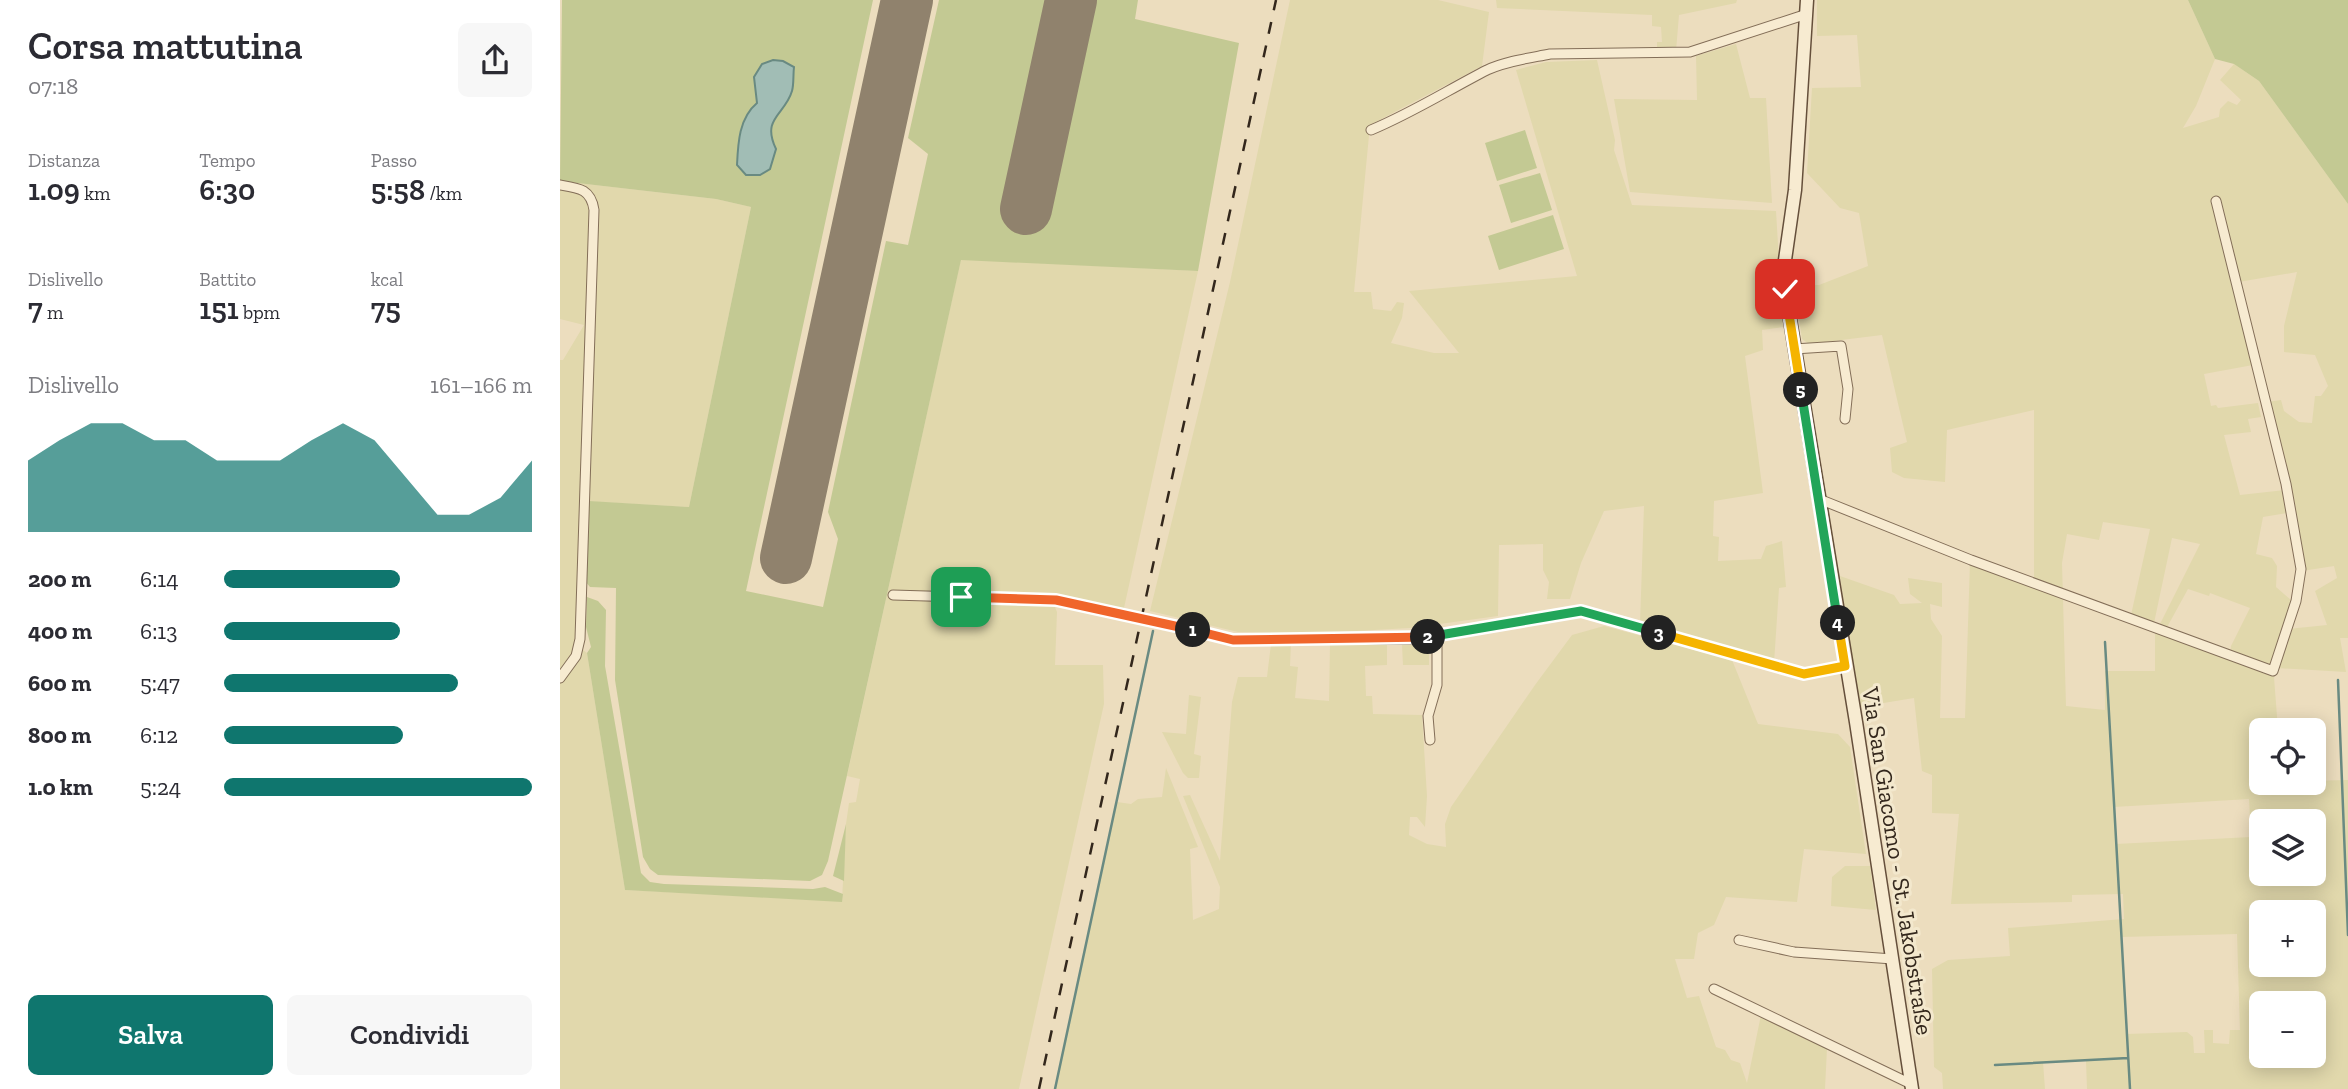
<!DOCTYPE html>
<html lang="it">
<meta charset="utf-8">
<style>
body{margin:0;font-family:"Zilla Slab",serif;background:#f7f7f7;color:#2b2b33;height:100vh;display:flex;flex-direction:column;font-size:26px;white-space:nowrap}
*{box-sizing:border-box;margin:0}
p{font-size:23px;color:#7c7c81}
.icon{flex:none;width:38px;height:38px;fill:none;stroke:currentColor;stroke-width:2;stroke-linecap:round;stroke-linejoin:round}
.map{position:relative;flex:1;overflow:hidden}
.panel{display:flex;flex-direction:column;background:#fff;width:560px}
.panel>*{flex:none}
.tools{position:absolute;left:1689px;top:718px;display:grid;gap:14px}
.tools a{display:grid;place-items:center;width:77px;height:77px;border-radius:10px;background:#fff;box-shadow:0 4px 18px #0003;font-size:35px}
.pin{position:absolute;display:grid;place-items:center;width:60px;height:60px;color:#fff;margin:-30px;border-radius:14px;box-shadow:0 4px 10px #0006}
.km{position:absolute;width:35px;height:35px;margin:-18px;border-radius:50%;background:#222;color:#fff;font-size:19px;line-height:35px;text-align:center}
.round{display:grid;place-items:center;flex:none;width:74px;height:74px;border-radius:10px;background:#f7f7f7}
.head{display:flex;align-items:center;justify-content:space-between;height:119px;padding:0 28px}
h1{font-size:38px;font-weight:600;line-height:52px}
.metrics{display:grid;grid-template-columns:repeat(3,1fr);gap:10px;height:119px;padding:7px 28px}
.metrics div{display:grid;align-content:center}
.metrics b{font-size:30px;font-weight:600}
.metrics small{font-size:19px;font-weight:400}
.metrics p{font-size:19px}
.chart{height:196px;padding:14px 28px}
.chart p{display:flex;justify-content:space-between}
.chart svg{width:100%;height:126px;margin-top:7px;fill:#0f766e;opacity:.7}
.button{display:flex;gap:14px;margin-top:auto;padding:14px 28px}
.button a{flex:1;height:80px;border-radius:10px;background:#0f766e;color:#fff;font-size:28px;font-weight:600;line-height:80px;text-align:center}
.button a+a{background:#f7f7f7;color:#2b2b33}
ul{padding:0 28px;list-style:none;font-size:23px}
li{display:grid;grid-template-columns:112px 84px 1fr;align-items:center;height:52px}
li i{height:18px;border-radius:9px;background:#0f766e}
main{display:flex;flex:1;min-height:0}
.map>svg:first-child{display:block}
.farmland{fill:#e1d8ac;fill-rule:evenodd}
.green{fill:#c3c993}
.water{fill:#a1bdb5;stroke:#698a82;stroke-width:2}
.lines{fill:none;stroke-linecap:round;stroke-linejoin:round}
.stream{stroke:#698a82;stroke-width:2.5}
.runway{stroke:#90826d;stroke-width:52}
.street-casing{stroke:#836e58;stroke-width:11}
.secondary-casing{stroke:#654f3b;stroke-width:15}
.street{stroke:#f7ebd1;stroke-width:9}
.secondary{stroke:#f7ebd1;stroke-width:12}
.rail{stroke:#33271c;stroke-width:2.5;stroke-dasharray:12 12;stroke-linecap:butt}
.split-1-casing{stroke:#fff;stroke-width:14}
.split-2-casing{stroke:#fff;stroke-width:14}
.split-3-casing{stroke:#fff;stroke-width:14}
.split-4-casing{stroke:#fff;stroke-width:14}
.split-5-casing{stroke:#fff;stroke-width:14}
.split-6-casing{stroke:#fff;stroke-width:14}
.split-1{stroke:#f0652b;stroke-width:9}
.split-2{stroke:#f0652b;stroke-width:9}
.split-3{stroke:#22a559;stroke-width:9}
.split-4{stroke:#f5b400;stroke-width:9}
.split-5{stroke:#22a559;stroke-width:9}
.split-6{stroke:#f5b400;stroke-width:9}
.labels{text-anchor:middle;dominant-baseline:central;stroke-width:6;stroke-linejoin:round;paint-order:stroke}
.street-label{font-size:24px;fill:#33271c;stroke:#f3e8cd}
</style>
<main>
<section class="panel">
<div class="head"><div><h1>Corsa mattutina</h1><p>07:18</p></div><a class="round"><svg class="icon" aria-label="share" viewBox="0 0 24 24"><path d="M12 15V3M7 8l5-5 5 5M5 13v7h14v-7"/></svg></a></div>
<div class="metrics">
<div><p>Distanza</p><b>1.09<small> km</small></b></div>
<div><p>Tempo</p><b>6:30</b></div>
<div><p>Passo</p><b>5:58<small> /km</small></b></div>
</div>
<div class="metrics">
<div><p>Dislivello</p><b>7<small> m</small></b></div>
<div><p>Battito</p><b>151<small> bpm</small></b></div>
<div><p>kcal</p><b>75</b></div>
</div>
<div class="chart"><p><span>Dislivello</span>161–166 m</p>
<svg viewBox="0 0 160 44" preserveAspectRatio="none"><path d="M0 44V19L10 12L20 6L30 6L40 12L50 12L60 19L70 19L80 19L90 12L100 6L110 12L120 25L130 38L140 38L150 32L160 19V44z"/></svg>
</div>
<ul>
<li><b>200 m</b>6:14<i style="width:57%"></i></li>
<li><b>400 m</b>6:13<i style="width:57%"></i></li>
<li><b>600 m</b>5:47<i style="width:76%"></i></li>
<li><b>800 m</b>6:12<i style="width:58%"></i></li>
<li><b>1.0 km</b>5:24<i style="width:100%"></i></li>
</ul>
<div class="button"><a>Salva</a><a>Condividi</a></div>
</section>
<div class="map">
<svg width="1788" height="1089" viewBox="0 0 1788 1089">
<rect width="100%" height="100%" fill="#ecddbe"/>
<!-- farmland -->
<path class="farmland" d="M730,0H878L929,12L922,66L810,125L794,292H811L813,309L831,311L837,302L844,303L842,318L831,343L874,353H899L849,291L1017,276L956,70L986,62L1037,60L1055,140L1054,150L1072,205L1216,211L1223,327L1202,330L1203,350L1185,356L1203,493L1154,501L1153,536L1159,537L1158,561L1201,559L1206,546L1222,541L1226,587L1219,588L1214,663L1080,624L1084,506L1044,511L1021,563L1010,599H987L989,582L983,570V544L939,545L938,616L850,628L742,634L678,632L590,611L670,282Z
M936,0H1177L1176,3L1119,15L1116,51H1097V42H1102L1101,27L1092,26V15L937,8Z
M1257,0H1628L1655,59L1636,106L1623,128L1659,117L1660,109L1668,101L1677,105L1681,100L1660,80L1674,64L1699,81L1788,204V638H1780L1786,672L1716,668L1714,677L1718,730H1701V782L1788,780V1089H1527L1526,1061L1483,1062L1485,1089H1383L1382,1073L1374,1067L1372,969L1388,960L1450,956L1448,928L1564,919L1563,894L1512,895V902L1391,904L1399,814L1372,813V775L1362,771L1354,698L1299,707L1280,576L1334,595L1340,604L1362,603L1350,594L1348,578L1382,583V607L1370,604L1371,619L1382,636L1380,718H1405L1410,562L1474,588V410L1387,430L1385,482L1344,478L1332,472L1330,448L1347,442L1322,335L1249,344L1242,339L1234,285H1259L1308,266L1299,213L1280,208L1247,173L1252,88L1301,87L1297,35L1257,36ZM1737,272L1724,326V352L1755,355L1768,386L1761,396H1755L1752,423L1739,422L1724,411L1721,400L1707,402L1713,427L1719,433L1742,571L1774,566L1777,578L1755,591L1767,625L1728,629L1731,600L1716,587L1717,566L1712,558L1696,554L1703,517L1727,513L1725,490L1680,495L1664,435L1691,432L1688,419L1701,417L1698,403L1658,408L1656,405L1651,406L1644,374L1693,365L1673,283ZM1543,522L1590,529L1571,615L1594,623L1612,538L1640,544L1599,626L1606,629L1628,589L1649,596L1650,593L1690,608L1671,646L1670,658L1595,630V671H1545V710L1506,706L1502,563L1507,534L1539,540ZM1689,799L1691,837L1556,844L1554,807ZM1701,821H1754V873H1701ZM1701,912H1754V964H1701ZM1677,934L1680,1030H1670L1669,1044L1653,1043V1030H1644L1645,1053H1634L1633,1037L1627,1032L1566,1034L1561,937ZM1701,1003H1754V1055H1701Z
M1176,44L1190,98H1206L1212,203L1070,192L1054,99L1137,100L1136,56Z
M0,181L156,199L191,207L129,507L21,501L18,646L27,653L65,890L282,901L286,824L289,803L296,802L300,779L287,776L401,259L638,271L564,608L491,598L497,612L495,665H543L544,704L459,1089H0V360H3L24,325L0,319Z
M1044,626L1172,660L1198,724L1278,734L1290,747L1306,854L1244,849L1237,902L1166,897L1154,925L1138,933L1134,959H1115L1127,998L1139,996L1156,1047L1165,1050L1171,1060L1180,1063L1187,1083L1201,1015L1267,1048L1265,1089H495L557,802L571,804L578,799L602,797L606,768L638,847L630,849L633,920L659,909L660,887L623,796L630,795L660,861L672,702L678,677H707L711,644L731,643L730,666L738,667L735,698L769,701L770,644L827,643V665L805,666L806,696H812L813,714L862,715L867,796L865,827L857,817H850L849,835L867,844L886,847L885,824L891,807L975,685L1012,635Z
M842,645H869V665H843Z
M629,695L641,697L634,754L641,756L639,778H628L623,773L602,732L626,734Z
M1285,866H1310L1316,910L1271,906L1272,877Z"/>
<!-- green -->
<path class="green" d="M2,0H313L186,591L263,607L278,539L268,512L326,241L348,245L368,154L348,138L379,0H578L575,19L679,43L638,271L401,260L268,861L262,875L250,881L98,875L90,869L83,857L55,680L56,588L30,587L25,581L29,501L129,507L191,207L156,199L0,181Z
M1628,0H1788V204L1699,81L1674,64L1655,59Z
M965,130L977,168L937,181L925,143Z
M980,173L992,210L951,223L939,185Z
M993,215L1004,249L939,270L928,236Z
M27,597L38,601L46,610L45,666L81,873L90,882L104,884L253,889L265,887L283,894L282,902L65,890L27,653L31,647L26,627Z
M286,824L284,881L273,876Z"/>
<!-- water -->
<path class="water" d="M213,60L223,61L234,67C233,75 234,84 232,91C225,115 201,118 216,149L210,169L200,175H186L177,165C178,143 179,118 197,103L194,77L202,64Z"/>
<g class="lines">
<!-- stream -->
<path class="stream" d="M1545,642L1570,1089
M1778,680L1788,935
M1435,1065L1568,1058
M495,1089L593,631"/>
<!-- runway -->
<path class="runway" d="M466,209L511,0
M226,558L347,0"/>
<!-- street casing -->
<g class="street-casing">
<path id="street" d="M811,130C852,113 888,90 927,70C946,61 970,58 990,54L1130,52L1247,14
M0,185C19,188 31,189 34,210L20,639L16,656L0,678
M1234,349L1281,346L1288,389L1285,419
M1259,499L1411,560L1713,671L1736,601L1741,569L1726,484L1656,201
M333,595L496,600L673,640L857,639L1021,611L1244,674L1285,666
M870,740L868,716L877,685V635
M1179,940L1234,952L1333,959
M1154,989L1351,1084"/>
</g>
<!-- secondary casing -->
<g class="secondary-casing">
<path id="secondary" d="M1247,0L1235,190L1224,267L1225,289L1296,722L1352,1089"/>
</g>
<!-- street -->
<use href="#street" class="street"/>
<!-- secondary -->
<use href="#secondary" class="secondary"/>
<!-- rail -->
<path class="rail" d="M479,1089L716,0"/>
</g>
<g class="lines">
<!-- split-1 casing -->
<g class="split-1-casing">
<path id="split-1" d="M401,597L496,600L633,630"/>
</g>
<!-- split-2 casing -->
<g class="split-2-casing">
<path id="split-2" d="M633,630L673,640L868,637"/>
</g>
<!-- split-3 casing -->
<g class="split-3-casing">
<path id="split-3" d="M868,637L1021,611L1099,633"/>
</g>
<!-- split-4 casing -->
<g class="split-4-casing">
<path id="split-4" d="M1099,633L1244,674L1285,666L1278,623"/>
</g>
<!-- split-5 casing -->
<g class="split-5-casing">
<path id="split-5" d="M1241,390L1278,623"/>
</g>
<!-- split-6 casing -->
<g class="split-6-casing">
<path id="split-6" d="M1225,289L1241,390"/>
</g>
<!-- split-1 -->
<use href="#split-1" class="split-1"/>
<!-- split-2 -->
<use href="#split-2" class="split-2"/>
<!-- split-3 -->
<use href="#split-3" class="split-3"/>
<!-- split-4 -->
<use href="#split-4" class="split-4"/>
<!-- split-5 -->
<use href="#split-5" class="split-5"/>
<!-- split-6 -->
<use href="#split-6" class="split-6"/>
</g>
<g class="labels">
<!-- street labels -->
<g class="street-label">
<text transform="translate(1338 861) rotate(81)">Via San Giacomo - St. Jakobstraße</text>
</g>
</g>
</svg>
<div class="tools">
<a><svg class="icon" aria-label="locate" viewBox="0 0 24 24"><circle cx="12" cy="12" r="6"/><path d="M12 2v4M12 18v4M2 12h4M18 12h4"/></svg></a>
<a><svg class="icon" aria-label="layers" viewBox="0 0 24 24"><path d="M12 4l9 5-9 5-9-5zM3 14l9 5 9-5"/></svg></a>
<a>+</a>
<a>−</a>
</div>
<div class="pin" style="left:401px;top:597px;background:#1e9e55"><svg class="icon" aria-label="arrive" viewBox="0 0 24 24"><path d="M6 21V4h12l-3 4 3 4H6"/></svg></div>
<div class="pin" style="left:1225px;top:289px;background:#d93025"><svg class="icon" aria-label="check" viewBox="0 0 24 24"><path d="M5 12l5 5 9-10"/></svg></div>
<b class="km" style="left:633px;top:630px">1</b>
<b class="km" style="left:868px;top:637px">2</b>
<b class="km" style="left:1099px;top:633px">3</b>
<b class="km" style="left:1278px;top:623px">4</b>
<b class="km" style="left:1241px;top:390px">5</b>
</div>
</main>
